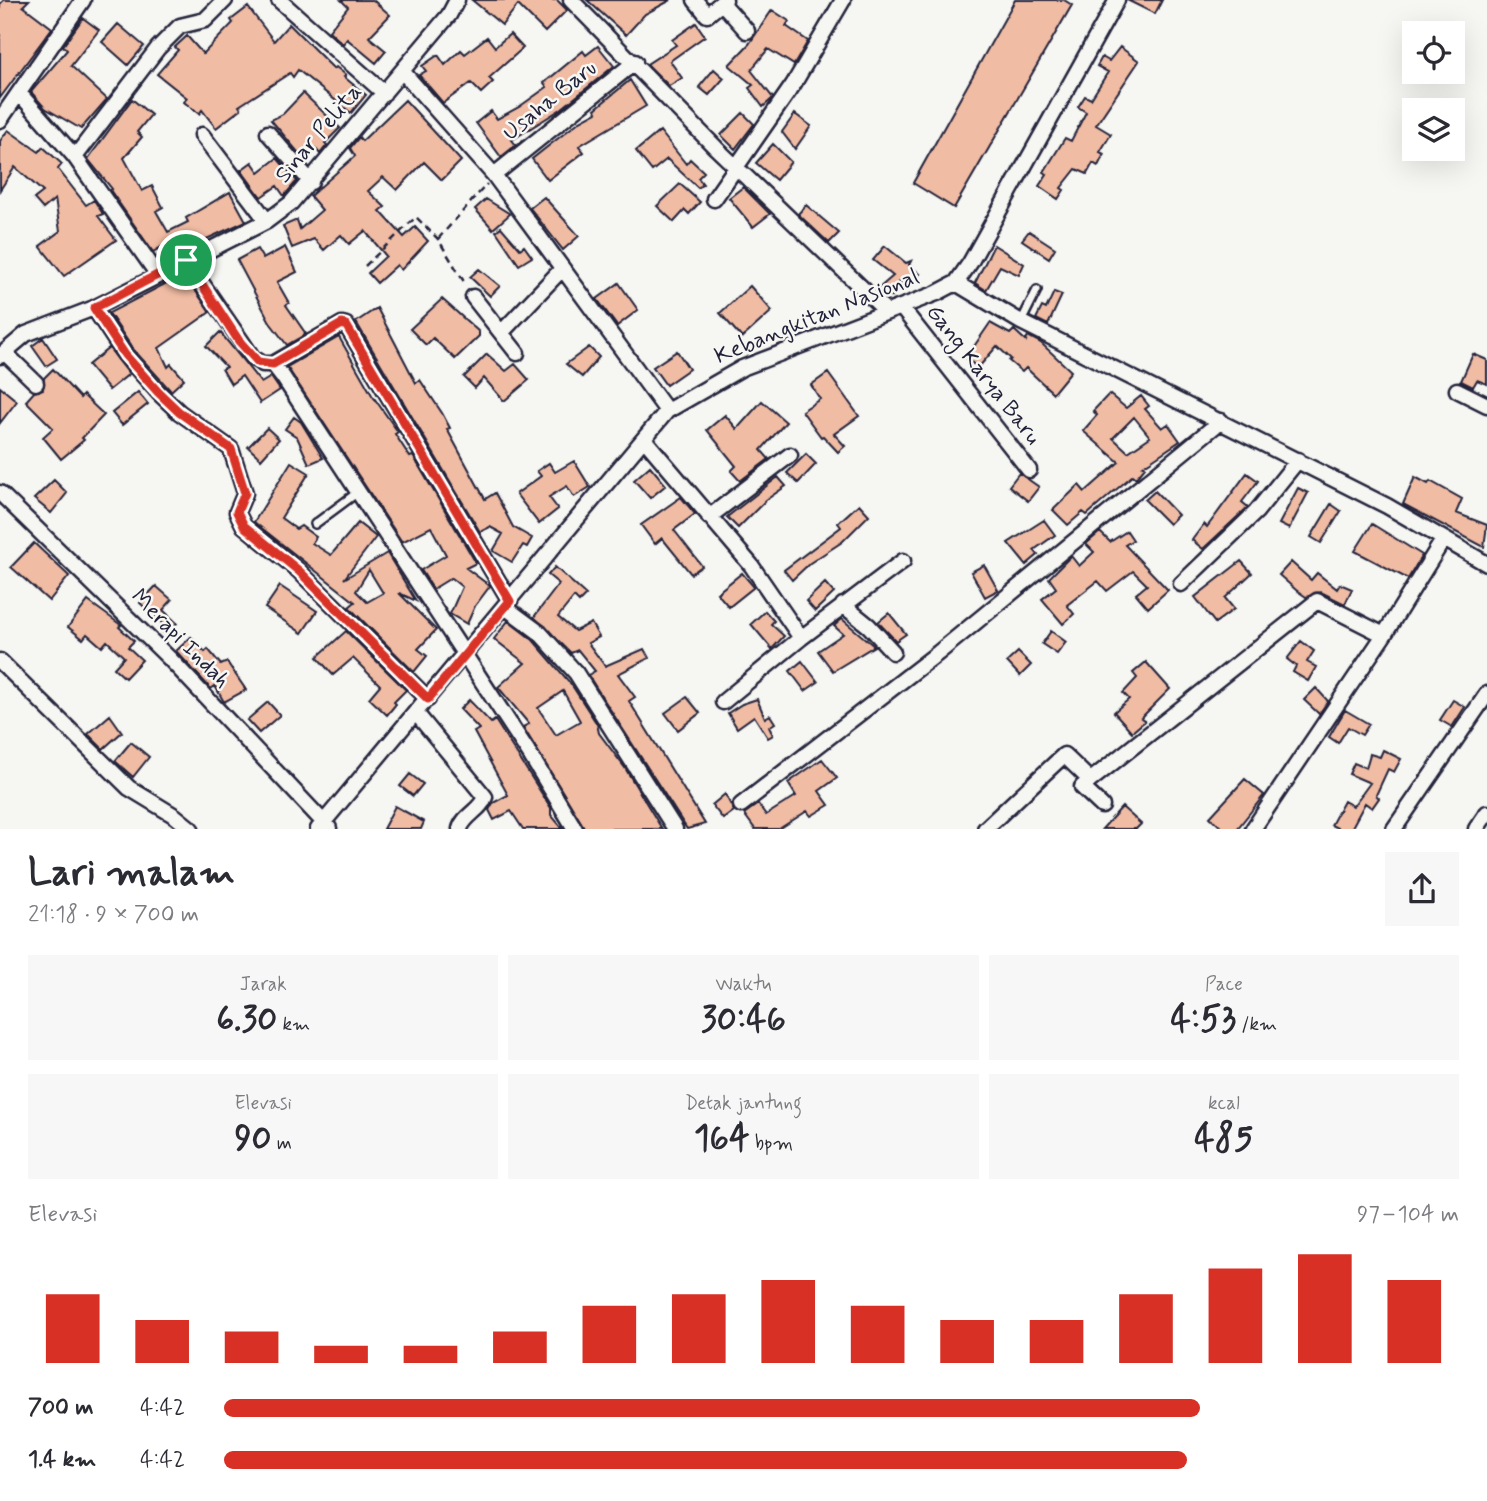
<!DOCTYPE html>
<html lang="id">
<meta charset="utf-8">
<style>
body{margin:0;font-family:Mynerve,sans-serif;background:#f7f7f7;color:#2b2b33;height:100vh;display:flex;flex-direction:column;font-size:26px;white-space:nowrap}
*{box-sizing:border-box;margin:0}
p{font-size:23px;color:#7c7c81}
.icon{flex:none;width:38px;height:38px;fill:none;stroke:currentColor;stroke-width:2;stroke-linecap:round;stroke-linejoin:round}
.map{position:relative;height:829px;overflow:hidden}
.panel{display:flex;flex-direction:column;background:#fff;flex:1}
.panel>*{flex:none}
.controls{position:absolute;left:1402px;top:21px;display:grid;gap:14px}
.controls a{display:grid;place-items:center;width:63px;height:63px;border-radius:0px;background:#fff;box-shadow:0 7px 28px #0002;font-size:35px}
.pin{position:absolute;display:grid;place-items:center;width:60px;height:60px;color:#fff;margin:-30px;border:4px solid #fff;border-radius:50%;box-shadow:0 2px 7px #0007}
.round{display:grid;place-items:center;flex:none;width:74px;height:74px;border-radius:0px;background:#f7f7f7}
.head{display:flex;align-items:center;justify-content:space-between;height:119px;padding:0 28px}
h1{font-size:38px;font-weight:800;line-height:52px}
.figures{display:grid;grid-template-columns:repeat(3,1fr);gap:10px;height:119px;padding:7px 28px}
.figures div{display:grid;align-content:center;border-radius:0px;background:#f7f7f7;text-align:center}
.figures b{font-size:35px;font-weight:800}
.figures small{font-size:19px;font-weight:400}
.figures p{font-size:19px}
.chart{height:196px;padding:14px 28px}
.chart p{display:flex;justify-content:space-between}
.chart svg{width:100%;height:126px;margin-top:7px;stroke:#d93025;stroke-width:6}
ul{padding:0 28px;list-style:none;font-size:23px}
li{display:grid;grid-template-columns:112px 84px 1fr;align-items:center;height:52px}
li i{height:18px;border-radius:9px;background:#d93025}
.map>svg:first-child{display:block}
.building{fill:#f1bca4;stroke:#22223b;stroke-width:2;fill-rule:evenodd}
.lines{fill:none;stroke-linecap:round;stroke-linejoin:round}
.lane-casing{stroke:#22223b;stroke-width:12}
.street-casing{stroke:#22223b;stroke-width:19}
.path{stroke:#22223b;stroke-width:2.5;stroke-dasharray:7 5;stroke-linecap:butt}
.lane{stroke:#f6f6f2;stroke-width:7}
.street{stroke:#f6f6f2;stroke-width:14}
.route-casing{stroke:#fff;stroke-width:14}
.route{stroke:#d93025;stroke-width:9}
.labels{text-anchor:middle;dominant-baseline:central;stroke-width:5;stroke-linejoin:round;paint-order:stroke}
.street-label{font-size:23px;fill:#22223b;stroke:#f6f6f2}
</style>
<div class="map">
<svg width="1487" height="829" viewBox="0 0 1487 829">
<rect width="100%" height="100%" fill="#f6f6f2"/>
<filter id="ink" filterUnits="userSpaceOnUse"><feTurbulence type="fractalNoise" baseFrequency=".0143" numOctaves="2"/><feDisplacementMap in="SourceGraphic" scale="14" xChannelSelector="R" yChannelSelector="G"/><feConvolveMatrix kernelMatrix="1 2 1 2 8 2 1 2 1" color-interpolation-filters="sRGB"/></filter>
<g filter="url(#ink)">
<!-- building -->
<path class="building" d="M4,0H29L23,6L52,28L0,98V4Z
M341,0H373L390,15L369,37L386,51L376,63L347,39L343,44L329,31L348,7Z
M472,0H557L567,10L545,32L518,5L502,25Z
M587,0H671L645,14L626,35Z
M1015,0H1064L1072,5L954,208L913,183Z
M1127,0H1162L1155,14Z
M248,7L274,41L289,24L334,69L336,67L346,75L344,77L366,95L351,113L298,70L293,77L290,73L239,106L241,109L216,128L202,110L199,114L184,102L187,98L157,74L178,50L175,47L187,36L203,54L233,23L231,20Z
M772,10L789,21L786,26L808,41L794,65L768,49L751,70L773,98L763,107L749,88L753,85L729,65L749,44Z
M83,18L99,30L71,66L107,99L81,129L45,108L31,92L67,50L63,46Z
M696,23L705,36L670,61L682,78L669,86L647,64L676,45L672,40Z
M118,24L144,46L128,65L102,42Z
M510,34L523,48L489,78L493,82L481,93L471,83L443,103L419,75L426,71L422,66L438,55L445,65L461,50L465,54L487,37L495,47Z
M598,46L614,66L561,109L512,140L516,145L501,157L476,123L491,111L497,119L519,107L547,87L544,83L583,51L586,55Z
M1120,47L1139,61L1096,125L1111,134L1100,152L1104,154L1098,166L1093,163L1087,174L1076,169L1061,188L1064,190L1058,199L1039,186L1047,174L1044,172L1065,138L1071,141L1086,112L1078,107L1085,96L1091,99L1108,72L1097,66L1102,57L1109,61Z
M714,69L724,78L709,95L699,87Z
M630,80L646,106L579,146L584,152L548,180L532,159L580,121L597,112L595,109Z
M303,93L340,128L325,143L327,145L320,154L315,148L302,157L271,120L283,114Z
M132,99L151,115L137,132L142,137L124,158L142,191L152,186L163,207L156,211L168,232L188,222L186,218L230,192L246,221L189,247L190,249L172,258L165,245L153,252L110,190L112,189L88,159Z
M405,100L461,161L442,180L424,162L397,190L383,177L368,191L385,207L380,211L404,237L415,227L428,241L401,270L397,265L377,283L368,273L386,256L365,231L349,244L341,235L324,250L314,239L292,248L283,226L297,220L300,229L322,210L310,196L355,156L350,148L359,137L362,141Z
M743,113L754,124L735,149L721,135Z
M795,114L811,126L795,149L782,132Z
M8,130L39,152L43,147L62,164L58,169L86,205L94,200L103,214L98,216L116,240L64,276L40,246L60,231L55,199L43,209L34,199L43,192L15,167L0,190V141Z
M660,131L686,164L690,159L704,172L698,178L703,184L698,188L667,159L652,171L636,151Z
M773,144L791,162L776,180L756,163Z
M277,158L297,181L284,196L277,186L261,197L241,170L252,162L259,172Z
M680,184L700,202L689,214L685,210L674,222L657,206Z
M743,187L770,214L753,227L729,198Z
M544,197L579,236L563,250L530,208Z
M486,199L510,214L493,229L475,209Z
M806,205L839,233L829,243L798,214Z
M501,227L520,249L524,246L532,257L519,265L496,231Z
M1029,231L1055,248L1049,258L1022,240Z
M994,245L1024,264L1019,275L1000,266L986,290L975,283Z
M885,246L906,263L911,261L909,265L920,274L908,288L900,281L892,297L878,289L893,276L873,260Z
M285,247L297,272L277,282L289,303L286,305L306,334L287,345L271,324L237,260L257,249L263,259Z
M479,269L500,286L490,296L470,277Z
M184,274L210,312L159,348L168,367L171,364L184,379L171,391L133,349L109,313Z
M619,283L638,310L617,326L597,299Z
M750,286L772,311L742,338L720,313Z
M1054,292L1062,295L1048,325L1036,319L1042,307L1046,309Z
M442,299L479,332V336L455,359L433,338L426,345L410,329Z
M377,308L416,383L420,380L442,413L450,428L447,429L485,499L495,493L513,527L532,538L527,547L523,545L512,562L493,551L503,534L490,527L480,532L356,322Z
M990,323L1010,334L1014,330L1026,341L1028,336L1041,343L1071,371L1053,393L1026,368L1022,372L1009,361L1011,359L997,346L978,368L966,358Z
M220,332L261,383L271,377L280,390L260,403L242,376L231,384L222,369L226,367L206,346Z
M339,337L372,395L398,432L395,434L410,457L413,456L476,563L466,568L490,586L475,606L467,624L450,614L462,587L451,578L433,589L421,570L446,555L431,527L402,542L287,367Z
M43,338L57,359L46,366L32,346Z
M589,347L599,357L582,377L566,364Z
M109,348L129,374L109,390L88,365Z
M677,351L689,369L666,385L653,367Z
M487,354L506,371L515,364L529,380L504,401L484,378L475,388L464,377Z
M1473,354L1487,360V384L1477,380L1473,387L1461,381Z
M53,369L80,398L83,395L104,415L82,438L84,440L61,459L43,437L53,428L26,401L34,392L43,389L44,378Z
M828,373L859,416L834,434L845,446L838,452L823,436L821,437L802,411L820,399L811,385Z
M0,387L17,401L0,423Z
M138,392L148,404L122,425L112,413Z
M1109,394L1126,408L1141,396L1149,406L1145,409L1162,428L1168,424L1180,441L1143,466L1145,467L1136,478L1133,475L1087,515L1083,512L1068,525L1053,510L1079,485L1085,492L1119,462L1083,431L1097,415L1093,411ZM1134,417L1150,437L1128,452L1113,438Z
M762,401L786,422L761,450L769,459L740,481L731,471L736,466L707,430L725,415L737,429Z
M294,417L301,422L323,458L309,464L297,437L285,429Z
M267,428L279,439L261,459L248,447Z
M806,454L816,464L798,483L787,473Z
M574,461L590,487L574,497L567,486L549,497L558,509L539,524L516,494L541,476L537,471L549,463L555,472Z
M291,462L309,473L281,518L296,529L301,526L316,537L312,543L331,555L358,523L376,537L344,579L387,553L416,601L399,593L436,630L418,649L427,656L414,672L349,607L355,602L254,522ZM369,570L383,593L367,602L356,591Z
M650,466L666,485L650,498L634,480Z
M1019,473L1039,487L1028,501L1009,486Z
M1247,473L1258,481L1242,502L1248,507L1203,549L1192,540L1204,524L1207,527Z
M778,477L786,486L766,500L738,528L727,517Z
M1415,477L1428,484L1430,481L1462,499L1456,513L1487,525L1484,547L1403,504Z
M54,480L67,493L51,513L34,499Z
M1298,488L1308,493L1289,529L1279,524Z
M1155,491L1178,515L1169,524L1145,500Z
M681,497L695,514L674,530L702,566L691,574L662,538L655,544L641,525Z
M859,504L869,515L842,542L810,563L792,580L784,570L841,527L838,523Z
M1331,504L1341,511L1321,543L1311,537Z
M1044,520L1055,535L1034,550L1038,555L1026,565L1008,543Z
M1372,524L1422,555L1408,579L1355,551Z
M1127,531L1133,540L1125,545L1168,590L1148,608L1136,594L1147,585L1133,571L1107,591L1098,581L1067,605L1074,614L1063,624L1042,599L1056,588L1049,578L1071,556L1079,566L1094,552L1086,544L1100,532L1110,542Z
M34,543L69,576L49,601L11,567Z
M1241,561L1252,573L1225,598L1234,609L1215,623L1195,597Z
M1291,562L1311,580L1317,573L1337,589L1340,584L1352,589L1345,604L1321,592L1306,597L1296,590L1279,575Z
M984,565L998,590L985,597L971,572Z
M555,567L586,595L579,602L574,597L558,617L575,631L591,623L599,637L588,643L605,666L644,649L649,658L618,674L635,697L629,701L705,824L687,829L588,675L595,671L578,650L571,653L534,617L559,584L548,575Z
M742,573L754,587L729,607L717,593Z
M825,583L834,593L815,611L806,601Z
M156,586L172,600L163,610L177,623L166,635L159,628L163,624L140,603Z
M280,586L317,611L302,633L265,608Z
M88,601L121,625L119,627L134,641L128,647L142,660L125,678L114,668L124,657L107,641L102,647L87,634L83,639L68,627Z
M765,611L774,621L771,624L784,636L772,649L751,624Z
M889,613L906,634L896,641L878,622Z
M842,619L874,646L833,671L818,651L843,634L834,626Z
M508,621L533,640L571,684L597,724L599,733L625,768L662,829H585L523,727L529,724L498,687L525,663L494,639ZM563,691L580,721L556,735L538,708Z
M346,631L406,690L394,702L396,704L387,715L369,698L380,685L353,658L333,675L317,657Z
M1051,631L1066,642L1057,654L1042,644Z
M191,637L205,652L208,649L221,665L227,662L246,690L224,702L215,686L211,689L176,651Z
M1301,641L1314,651L1307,662L1316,667L1308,681L1293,672L1296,666L1287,659Z
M1018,652L1031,665L1020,676L1007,662Z
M802,661L818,682L805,691L790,671Z
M1146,662L1170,689L1141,718L1145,721L1132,732L1114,712L1129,699L1123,693L1137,678L1133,673Z
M1316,688L1328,701L1319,714L1304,700Z
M687,697L700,713L678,730L665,713Z
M757,699L765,718L770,715L775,723L769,727L773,735L768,738L754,716L737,728L728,713L742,704Z
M469,700L491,723L495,720L551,808V815L563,829H523L511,811L494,820L489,810L493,803L508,795L474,732L479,729L460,709Z
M1453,700L1465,707L1452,727L1440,720Z
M268,702L280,715L259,733L247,720Z
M1345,710L1369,724L1362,735L1348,727L1338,743L1329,737Z
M110,715L122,732L103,749L88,734Z
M131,742L149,757L133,777L115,761Z
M1383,750L1401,759L1394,772L1388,769L1376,795L1379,798L1372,808L1365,803L1351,829H1339L1331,825L1344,801L1353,806L1370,783L1349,774L1354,763L1366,768L1370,754L1380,757Z
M822,759L837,778L819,791L829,805L811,816L807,811L779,829H755L744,814L758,804L766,815L796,796L788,783Z
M410,774L423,784L413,796L400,786Z
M1245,779L1264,795L1237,829H1223L1210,817Z
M725,794L734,811L723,819L712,805Z
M395,806L424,822L421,829H383Z
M1122,807L1141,824L1136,829H1102Z"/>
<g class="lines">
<!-- lane casing -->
<g class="lane-casing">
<path id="lane" d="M1021,322L1037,290
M315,524L358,492"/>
</g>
<!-- street casing -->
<g class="street-casing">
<path id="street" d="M279,0L384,93
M571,0L716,148L887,312
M695,0L707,15L725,0
M722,3L747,31
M402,71L494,175L667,411
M20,94L75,157L158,275
M0,120L83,0
M268,133L311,182
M202,135L267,221
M75,157L158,48L180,26L205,20L225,0
M494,175L635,62
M714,199L793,85L843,0
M186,260L253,358L263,364H273L283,377L529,753L575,829
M956,283L1021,322L1387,506L1487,564
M473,297L517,353
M901,307L1029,470
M94,308L125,355L158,392L179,412L231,449L245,493L237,512L244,526L299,571L428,699
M503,331L562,269
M5,353L36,383
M0,356L26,334L94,308L267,221L291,203L449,15L457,0
M273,364L342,324L346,325L510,601
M1457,390L1487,405
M644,439L751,565L801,638
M0,493L170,659L329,828
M709,517L790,455
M1181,584L1256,512L1298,460
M843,605L869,626L893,652
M505,607L540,633L576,673L675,829
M0,661L129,788L175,816L191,829
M723,702L801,638L903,561
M416,713L485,797C481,810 463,816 460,829
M741,805L938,653L1221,421
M1102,806L1082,787L1317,601L1384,635L1443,540
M318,829L667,411L742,368L937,293L956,283L970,263L1117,0
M985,829L1064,755L1090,780
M1253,829L1384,635
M1394,829L1487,694
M1476,829L1487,813"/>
</g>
<!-- path -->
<path class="path" d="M438,239L487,184
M365,266L416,217L438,239L466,285"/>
<!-- lane -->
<use href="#lane" class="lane"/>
<!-- street -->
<use href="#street" class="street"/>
</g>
</g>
<g class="lines" filter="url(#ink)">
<!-- route casing -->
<g class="route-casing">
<path id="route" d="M186,260L239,341L258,362L273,364L342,324L346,325L510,601L428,699L299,571L244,526L237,512L245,493L231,449L179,412L158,392L125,355L94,308Z"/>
</g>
<!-- route -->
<use href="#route" class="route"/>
</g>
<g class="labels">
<!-- street labels -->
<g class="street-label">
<text transform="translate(550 101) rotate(-39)">Usaha Baru</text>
<text transform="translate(319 134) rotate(-50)">Sinar Pelita</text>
<text transform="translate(817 317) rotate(-22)">Kebangkitan Nasional</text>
<text transform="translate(983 375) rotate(52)">Gang Karya Baru</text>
<text transform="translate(180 639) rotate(45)">Merapi Indah</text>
</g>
</g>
</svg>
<div class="controls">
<a><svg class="icon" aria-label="locate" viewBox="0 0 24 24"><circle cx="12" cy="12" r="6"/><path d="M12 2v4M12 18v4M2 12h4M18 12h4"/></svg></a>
<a><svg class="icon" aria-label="layers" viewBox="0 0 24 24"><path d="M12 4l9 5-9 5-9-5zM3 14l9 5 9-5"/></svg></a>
</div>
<div class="pin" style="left:186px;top:260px;background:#1e9e55"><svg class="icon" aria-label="arrive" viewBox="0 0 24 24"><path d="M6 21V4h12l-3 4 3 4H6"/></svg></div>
</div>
<section class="panel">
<div class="head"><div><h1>Lari malam</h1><p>21:18 · 9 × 700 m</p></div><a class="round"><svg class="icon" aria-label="share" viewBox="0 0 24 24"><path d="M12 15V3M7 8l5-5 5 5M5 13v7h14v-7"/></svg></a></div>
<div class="figures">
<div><p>Jarak</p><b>6.30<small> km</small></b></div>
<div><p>Waktu</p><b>30:46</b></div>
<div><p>Pace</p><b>4:53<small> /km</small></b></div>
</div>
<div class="figures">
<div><p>Elevasi</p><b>90<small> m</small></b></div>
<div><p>Detak jantung</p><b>164<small> bpm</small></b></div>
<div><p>kcal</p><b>485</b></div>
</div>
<div class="chart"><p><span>Elevasi</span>97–104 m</p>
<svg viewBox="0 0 160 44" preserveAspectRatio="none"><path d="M5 44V20M15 44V29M25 44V33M35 44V38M45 44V38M55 44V33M65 44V24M75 44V20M85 44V15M95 44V24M105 44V29M115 44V29M125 44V20M135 44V11M145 44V6M155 44V15"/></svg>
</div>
<ul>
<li><b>700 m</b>4:42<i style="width:79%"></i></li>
<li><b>1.4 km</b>4:42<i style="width:78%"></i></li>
</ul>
</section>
